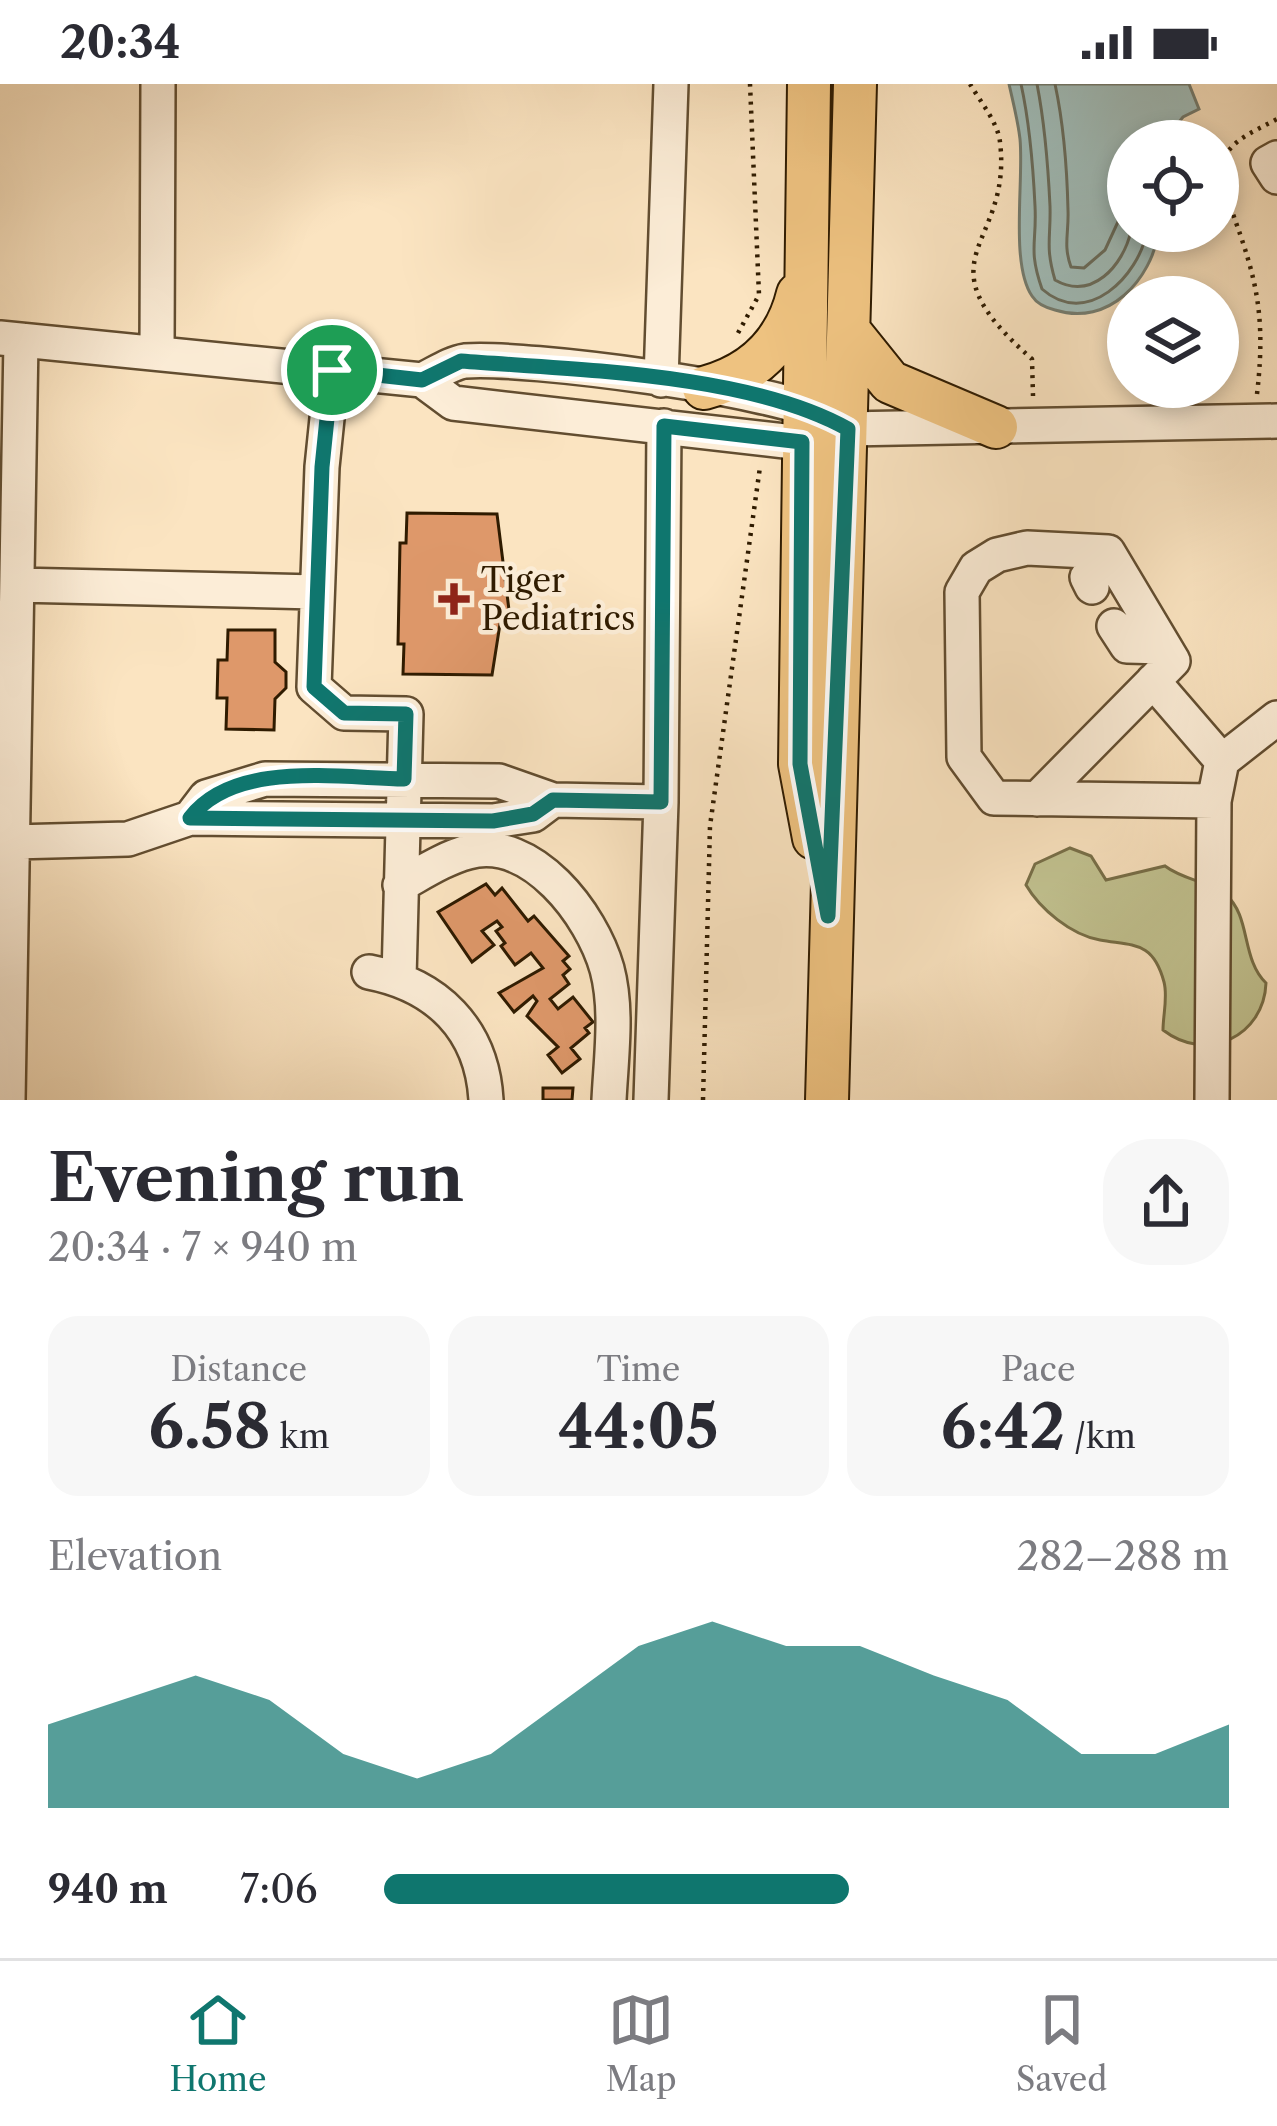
<!DOCTYPE html>
<meta charset="utf-8">
<style>
body{margin:0;font-family:"Libre Caslon Text",serif;background:#f7f7f7;color:#2b2b33;height:100vh;display:flex;flex-direction:column;font-size:45px;white-space:nowrap}
*{box-sizing:border-box;margin:0}
p{font-size:39px;color:#7c7c81}
.icon{flex:none;width:66px;height:66px;fill:none;stroke:currentColor;stroke-width:2;stroke-linecap:round;stroke-linejoin:round}
.map{position:relative;height:1016px;overflow:hidden}
.details{display:flex;flex-direction:column;background:#fff;flex:1}
.details>*{flex:none}
.fabs{position:absolute;left:1107px;top:36px;display:grid;gap:24px}
.fabs a{display:grid;place-items:center;width:132px;height:132px;border-radius:50%;background:#fff;box-shadow:0 6px 18px #0003;font-size:60px}
.pin{position:absolute;display:grid;place-items:center;width:102px;height:102px;color:#fff;margin:-51px;border:6px solid #fff;border-radius:50%;box-shadow:0 3px 12px #0007}
.round{display:grid;place-items:center;flex:none;width:126px;height:126px;border-radius:48px;background:#f7f7f7}
.overview{display:flex;align-items:center;justify-content:space-between;height:204px;padding:0 48px}
h1{font-size:66px;font-weight:700;line-height:90px}
.figures{display:grid;grid-template-columns:repeat(3,1fr);gap:18px;height:204px;padding:12px 48px}
.figures div{display:grid;align-content:center;border-radius:30px;background:#f7f7f7;text-align:center}
.figures b{font-size:60px;font-weight:700}
.figures small{font-size:33px;font-weight:400}
.figures p{font-size:33px}
.chart{height:336px;padding:24px 48px}
.chart p{display:flex;justify-content:space-between}
.chart svg{width:100%;height:216px;margin-top:12px;fill:#0f766e;opacity:.7}
ul{padding:0 48px;list-style:none;font-size:39px}
li{display:grid;grid-template-columns:192px 144px 1fr;align-items:center;height:90px}
li i{height:30px;border-radius:15px;background:#0f766e}
.status{display:flex;justify-content:space-between;align-items:center;height:84px;padding:0 60px;background:#fff;direction:ltr}
.status svg{height:33px;fill:currentColor}
.tabs{display:flex;justify-content:space-around;align-items:center;height:168px;border-top:3px solid #e1e1e2;background:#fff;font-size:33px;color:#7c7c81}
.tabs a{display:grid;justify-items:center;gap:6px}
.tabs .selected{color:#0f766e}
.map>svg:first-child{display:block}
.green{fill:#c2c391;stroke:#786f48;stroke-width:3}
.water{fill:#a0bdba;stroke:#737c70;stroke-width:3}
.lines{fill:none;stroke-linecap:round;stroke-linejoin:round}
.shore{stroke:#686c5d;stroke-width:3}
.building{fill:#de986a;stroke:#2f1b00;stroke-width:3}
.minor-casing{stroke:#624d30;stroke-width:38}
.major-casing{stroke:#2f1b00;stroke-width:46}
.path{stroke:#2f1b00;stroke-width:4.5;stroke-dasharray:3 6;stroke-linecap:butt}
.minor{stroke:#fcedd7;stroke-width:33}
.major{stroke:#eec280;stroke-width:42}
.route-casing{stroke:#fff;stroke-width:24}
.route{stroke:#0f766e;stroke-width:15}
.poi-dot{fill:#8f2418;stroke:#fcedd7;stroke-width:4.5}
.labels{text-anchor:middle;dominant-baseline:central;stroke-width:9;stroke-linejoin:round;paint-order:stroke}
.poi-label{font-size:33px;fill:#2f1b00;stroke:#fcedd7;text-anchor:start}
</style>
<div class="status"><b>20:34</b><svg viewBox="0 0 49 12"><path d="M0 12V9h3v3zM5 12V6h3v6zM10 12V3h3v9zM15 12V0h3v12zM26 1h20v11H26zM47 4h2v5h-2z"/></svg></div>
<div class="map">
<svg width="1277" height="1016" viewBox="0 0 1277 1016">
<rect width="100%" height="100%" fill="#fbe4c1"/>
<filter id="stains"><feTurbulence type="fractalNoise" baseFrequency=".00167" numOctaves="4"/><feColorMatrix values="0 0 0 0 .2 0 0 0 0 .09 0 0 0 0 .02 0 0 0 .5 -.17"/></filter>
<radialGradient id="worn" r=".72"><stop offset=".6" stop-color="#630" stop-opacity="0"/><stop offset="1" stop-color="#630" stop-opacity=".3"/></radialGradient>
<!-- green -->
<path class="green" d="M1070,764L1091,772L1106,796L1165,782C1183,796 1211,798 1226,811C1251,832 1241,875 1266,899C1264,952 1207,980 1163,946C1163,931 1168,913 1164,898C1153,857 1134,862 1100,856C1071,851 1040,825 1026,801L1035,780Z"/>
<!-- water -->
<path class="water" d="M1009,0H1189L1199,25L1183,33L1164,57H1128V147H1159C1151,196 1109,243 1055,226C1047,224 1037,220 1032,212C1010,180 1024,96 1020,55C1018,37 1013,18 1009,0Z"/>
<g class="lines">
<!-- shore -->
<path class="shore" d="M1021,0C1030,41 1033,80 1035,122C1037,159 1028,165 1042,205C1087,245 1139,192 1147,147
M1037,0C1045,41 1048,80 1050,122C1051,154 1045,162 1055,196C1092,217 1123,182 1131,147
M1055,0C1064,42 1067,83 1068,126C1069,149 1063,161 1071,183L1084,184L1105,166L1128,116"/>
</g>
<!-- building -->
<path class="building" d="M407,429L497,430L509,526L500,540L492,591L403,590L404,560H398L400,459H406Z
M228,546H275V578L286,588V604L275,615L274,646L226,645L227,614H217L218,576H227Z
M486,800L495,811L502,804L528,837L534,832L569,872L563,877L570,885L563,891L569,900L550,915L558,925L573,913L593,938L585,944L589,949L571,964L580,975L562,989L548,971L558,963L527,932L537,917L533,912L514,928L499,909L543,884L531,869L515,881L501,862L505,859L496,847L502,843L497,837L482,847L494,861L472,878L438,828Z
M543,1004H573L572,1016H543Z"/>
<g class="lines">
<!-- minor casing -->
<g class="minor-casing">
<path id="minor" d="M1277,74L1268,79L1277,93
M0,254L422,296L453,319L802,359L847,345L1277,337
M157,267L158,0
M332,286L322,383L314,603L344,629L406,630L399,894
M422,296C435,290 451,279 465,277C523,272 776,305 824,332
M661,296L671,0
M17,501L316,508
M1092,503L1087,493L1108,468
M1114,542L1127,562L1164,563
M1153,597L1222,677L1214,717
M1222,677L1277,634
M1037,715L1173,577L1108,468L1027,464L997,471L976,484L962,508L964,673L994,714L1214,717L1212,1016
M190,734L206,713L265,695L499,697L553,716L661,718
M13,758L128,755L190,734L493,737L533,731L553,716
M400,801C422,789 445,774 468,768C532,751 592,831 607,885C618,926 611,974 609,1016
M369,888C437,901 482,945 486,1016
M8,1016L21,256
M651,1016L661,718L664,342"/>
</g>
<!-- major casing -->
<g class="major-casing">
<path id="major" d="M809,0L800,680L814,754
M849,247L890,298L996,343
M704,304C753,291 786,260 798,210
M827,1016L855,0"/>
</g>
<!-- path -->
<path class="path" d="M970,0C980,17 998,39 1000,58C1013,165 914,172 1032,275L1033,312
M738,249L759,211L750,0
M1257,310C1268,216 1251,181 1220,94C1220,59 1250,50 1277,35
M703,1016L710,742L760,383"/>
<!-- minor -->
<use href="#minor" class="minor"/>
<!-- major -->
<use href="#major" class="major"/>
</g>
<g class="lines">
<!-- route casing -->
<g class="route-casing">
<path id="route" d="M461,277C576,286 748,289 848,345L828,832L800,680L802,358L664,342L661,718L553,716L533,730L493,737L190,734C234,676 338,694 404,695L406,630L344,629L314,603L322,383L332,286L422,296Z"/>
</g>
<!-- route -->
<use href="#route" class="route"/>
</g>
<!-- markers -->
<path class="poi-dot" d="M448 497h12v12h12v12h-12v12h-12v-12h-12v-12h12z"/>
<g class="labels">
<!-- poi labels -->
<g class="poi-label">
<text x="481" y="496">Tiger<tspan x="481" dy="38">Pediatrics</tspan></text>
</g>
</g>
<rect width="100%" height="100%" filter="url(#stains)"/>
<rect width="100%" height="100%" fill="url(#worn)"/>
</svg>
<div class="fabs">
<a><svg class="icon" aria-label="locate" viewBox="0 0 24 24"><circle cx="12" cy="12" r="6"/><path d="M12 2v4M12 18v4M2 12h4M18 12h4"/></svg></a>
<a><svg class="icon" aria-label="layers" viewBox="0 0 24 24"><path d="M12 4l9 5-9 5-9-5zM3 14l9 5 9-5"/></svg></a>
</div>
<div class="pin" style="left:332px;top:286px;background:#1e9e55"><svg class="icon" aria-label="arrive" viewBox="0 0 24 24"><path d="M6 21V4h12l-3 4 3 4H6"/></svg></div>
</div>
<section class="details">
<div class="overview"><div><h1>Evening run</h1><p>20:34 · 7 × 940 m</p></div><a class="round"><svg class="icon" aria-label="share" viewBox="0 0 24 24"><path d="M12 15V3M7 8l5-5 5 5M5 13v7h14v-7"/></svg></a></div>
<div class="figures">
<div><p>Distance</p><b>6.58<small> km</small></b></div>
<div><p>Time</p><b>44:05</b></div>
<div><p>Pace</p><b>6:42<small> /km</small></b></div>
</div>
<div class="chart"><p><span>Elevation</span>282–288 m</p>
<svg viewBox="0 0 160 44" preserveAspectRatio="none"><path d="M0 44V27L10 22L20 17L30 22L40 33L50 38L60 33L70 22L80 11L90 6L100 11L110 11L120 17L130 22L140 33L150 33L160 27V44z"/></svg>
</div>
<ul>
<li><b>940 m</b>7:06<i style="width:55%"></i></li>
</ul>
</section>
<nav class="tabs">
<a class="selected"><svg class="icon" aria-label="home" viewBox="0 0 24 24"><path d="M3 11l9-7 9 7M6 9v11h12V9"/></svg>Home</a>
<a><svg class="icon" aria-label="map" viewBox="0 0 24 24"><path d="M3 6l6-2 6 2 6-2v14l-6 2-6-2-6 2zM9 4v14M15 6v14"/></svg>Map</a>
<a><svg class="icon" aria-label="saved" viewBox="0 0 24 24"><path d="M7 4h10v16l-5-4-5 4z"/></svg>Saved</a>
</nav>
